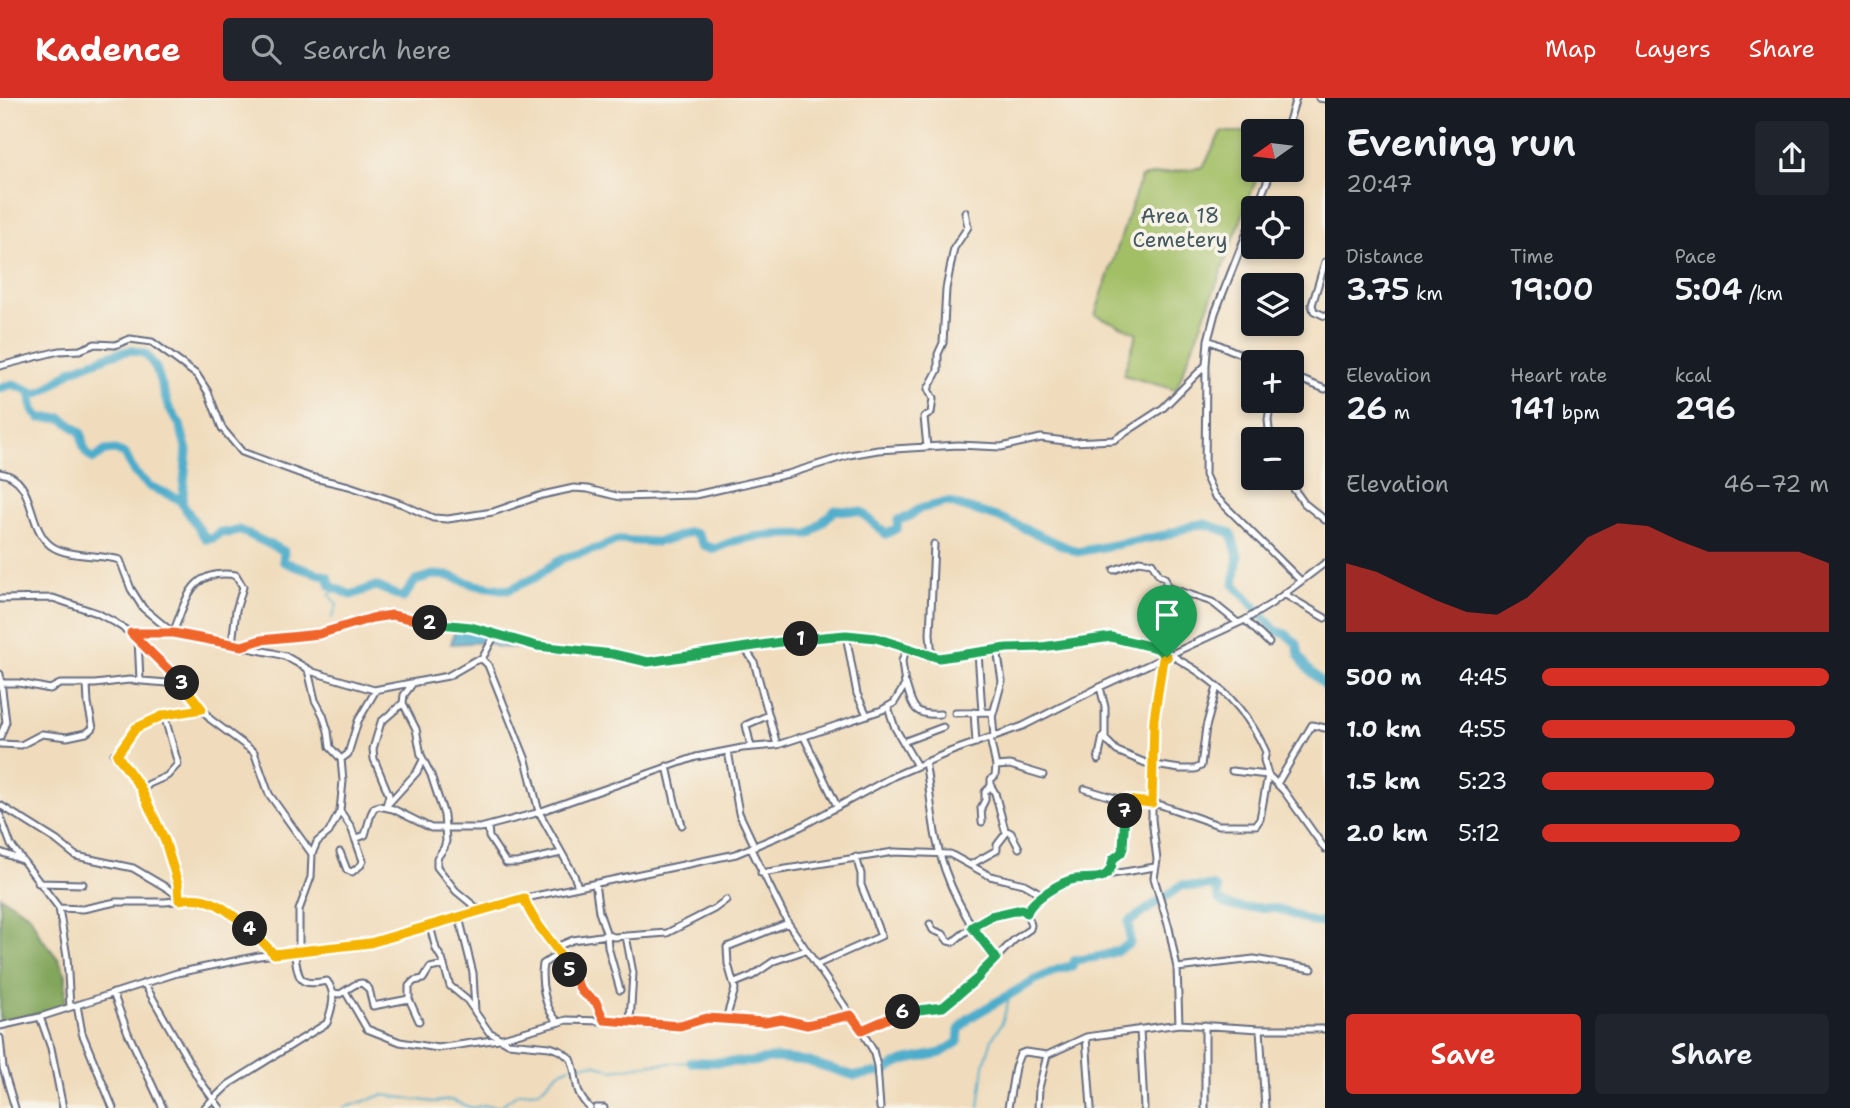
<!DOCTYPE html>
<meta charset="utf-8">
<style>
body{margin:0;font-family:"Shantell Sans",sans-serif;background:#20242c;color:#f1f3f6;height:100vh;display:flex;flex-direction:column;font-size:26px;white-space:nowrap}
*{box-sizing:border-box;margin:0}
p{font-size:23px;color:#9ea1a6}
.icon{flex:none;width:38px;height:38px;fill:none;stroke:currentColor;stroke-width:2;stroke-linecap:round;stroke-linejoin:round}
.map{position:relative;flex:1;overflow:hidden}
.side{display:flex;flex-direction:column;background:#171b24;width:525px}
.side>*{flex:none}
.needle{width:46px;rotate:256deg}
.tools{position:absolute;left:1241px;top:21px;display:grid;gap:14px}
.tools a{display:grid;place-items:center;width:63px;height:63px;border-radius:7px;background:#171b24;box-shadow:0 4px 10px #0003;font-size:35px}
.pin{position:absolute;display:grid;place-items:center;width:60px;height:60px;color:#fff;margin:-72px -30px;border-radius:50% 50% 50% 0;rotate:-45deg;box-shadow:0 0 7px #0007}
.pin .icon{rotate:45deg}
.km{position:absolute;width:35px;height:35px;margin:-18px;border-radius:50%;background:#222;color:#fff;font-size:19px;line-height:35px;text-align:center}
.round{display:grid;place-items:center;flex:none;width:74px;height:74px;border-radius:7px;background:#20242c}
.head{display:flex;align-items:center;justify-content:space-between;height:119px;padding:0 21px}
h1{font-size:38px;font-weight:600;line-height:52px}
.figures{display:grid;grid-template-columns:repeat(3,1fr);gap:10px;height:119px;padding:7px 21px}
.figures div{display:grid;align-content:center}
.figures b{font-size:30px;font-weight:600}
.figures small{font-size:19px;font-weight:400}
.figures p{font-size:19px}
.chart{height:196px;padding:14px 21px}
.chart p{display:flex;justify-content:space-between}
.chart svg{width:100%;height:126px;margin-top:7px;fill:#d93025;opacity:.7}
.action{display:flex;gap:14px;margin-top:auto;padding:14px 21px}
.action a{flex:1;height:80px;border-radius:7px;background:#d93025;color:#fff;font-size:28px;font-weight:600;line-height:80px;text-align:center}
.action a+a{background:#20242c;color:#f1f3f6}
ul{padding:0 21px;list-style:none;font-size:23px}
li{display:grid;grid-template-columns:112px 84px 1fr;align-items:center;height:52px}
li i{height:18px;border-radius:9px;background:#d93025}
header{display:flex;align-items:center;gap:42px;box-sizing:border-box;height:98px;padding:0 35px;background:#d93025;color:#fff}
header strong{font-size:33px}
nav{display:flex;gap:38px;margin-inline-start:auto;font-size:24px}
.search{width:490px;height:63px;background:#20242c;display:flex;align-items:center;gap:18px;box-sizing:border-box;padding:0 24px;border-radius:7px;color:#9ea1a6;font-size:26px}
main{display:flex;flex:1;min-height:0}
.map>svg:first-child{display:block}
.green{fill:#a3bf66;stroke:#5f7762;stroke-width:2}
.forest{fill:#82a65b;stroke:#4e6a5c;stroke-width:2}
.water{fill:#4caccb;stroke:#346e94;stroke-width:2}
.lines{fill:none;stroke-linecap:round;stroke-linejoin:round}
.stream{stroke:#4caccb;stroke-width:2}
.river{stroke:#4caccb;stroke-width:9}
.minor-casing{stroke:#666c7f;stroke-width:9}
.minor{stroke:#fff;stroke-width:5}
.split-1-casing{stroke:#fff;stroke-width:14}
.split-2-casing{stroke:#fff;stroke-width:14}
.split-3-casing{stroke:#fff;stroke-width:14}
.split-4-casing{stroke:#fff;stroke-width:14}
.split-5-casing{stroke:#fff;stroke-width:14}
.split-6-casing{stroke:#fff;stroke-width:14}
.split-7-casing{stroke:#fff;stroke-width:14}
.split-8-casing{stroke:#fff;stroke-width:14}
.split-1{stroke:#22a559;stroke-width:9}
.split-2{stroke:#22a559;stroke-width:9}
.split-3{stroke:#f0652b;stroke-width:9}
.split-4{stroke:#f5b400;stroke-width:9}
.split-5{stroke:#f5b400;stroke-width:9}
.split-6{stroke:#f0652b;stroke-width:9}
.split-7{stroke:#22a559;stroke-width:9}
.split-8{stroke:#f5b400;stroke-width:9}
.labels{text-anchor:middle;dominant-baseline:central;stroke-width:7;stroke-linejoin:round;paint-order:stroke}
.park-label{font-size:21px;fill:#445a60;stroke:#f7f3e8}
</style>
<header>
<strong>Kadence</strong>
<div class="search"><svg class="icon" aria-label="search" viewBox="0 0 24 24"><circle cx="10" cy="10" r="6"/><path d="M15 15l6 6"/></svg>Search here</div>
<nav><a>Map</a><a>Layers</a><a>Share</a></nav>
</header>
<main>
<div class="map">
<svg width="1325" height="1010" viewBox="0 0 1325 1010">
<rect width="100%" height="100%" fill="#f7f3e8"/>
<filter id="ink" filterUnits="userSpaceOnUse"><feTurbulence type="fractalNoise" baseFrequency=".0143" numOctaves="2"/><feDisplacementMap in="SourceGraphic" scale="14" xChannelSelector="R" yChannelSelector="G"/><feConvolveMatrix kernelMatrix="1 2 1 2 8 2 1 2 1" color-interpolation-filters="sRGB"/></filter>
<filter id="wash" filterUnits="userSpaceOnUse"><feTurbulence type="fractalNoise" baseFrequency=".00686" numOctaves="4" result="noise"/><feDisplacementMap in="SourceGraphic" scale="28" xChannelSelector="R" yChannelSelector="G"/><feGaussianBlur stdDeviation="1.57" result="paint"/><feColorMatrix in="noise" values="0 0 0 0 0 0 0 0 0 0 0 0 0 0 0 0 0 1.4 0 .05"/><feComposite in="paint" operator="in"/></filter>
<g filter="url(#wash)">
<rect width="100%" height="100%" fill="#f0dcbc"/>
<!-- green -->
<path class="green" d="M1221,34H1253V72H1260L1176,292L1123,277L1137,235L1095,217L1141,79L1203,69Z"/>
<!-- forest -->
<path class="forest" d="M0,798L30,817L40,838L59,862L66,877L65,909L0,925Z"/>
<!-- water -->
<path class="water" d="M456,529C476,530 503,540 520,550L498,549L487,544L451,546Z"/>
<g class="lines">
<!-- stream -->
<path class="stream" d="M332,520L337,507L329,497L336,491
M575,967L594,966L613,972L652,966L691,964
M343,1010L383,997L434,1004L451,1002L472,1010L486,1007L499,1009L518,995L539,993L557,975L570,969
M979,1010L984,967L992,941L1002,925L1010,898"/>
<!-- river -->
<path class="river" d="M0,290L13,286L30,293L33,312L40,320H62L81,335C83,347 83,355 94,361L104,353L115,352L125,356L134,374L149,388L179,401L206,441L214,440L220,434L229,435L239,432L284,453L283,463C295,470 314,473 328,479L331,488L351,497L376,488L403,500L416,482L433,477L450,478L475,487L508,492L536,479L563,460L599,450L617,442L656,444L671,441L689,434L697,436L704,447L715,451C744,436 778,436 810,436L835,412L861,414L886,436L897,430L898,422L908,419L919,411L947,404L1003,421L1077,454L1166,437L1194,427L1206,426L1231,435L1238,458L1234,486L1276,533L1286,536L1297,546L1299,557L1306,569L1325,587
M30,293L37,296L46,292L72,272L111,257L131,252L146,256L156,270L169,310L180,327L187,353L182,406
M691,964H751L775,960L806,963L855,978L875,975
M881,975L903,963L941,955L958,944L959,932L969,920L1035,882L1059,871L1072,868L1075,862C1094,860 1115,857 1130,845L1129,824L1182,787L1197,789L1213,788L1217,791L1218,801C1235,816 1257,806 1277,811C1294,814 1307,827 1325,824"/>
</g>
</g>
<g filter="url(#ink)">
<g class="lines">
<!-- minor casing -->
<g class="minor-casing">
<path id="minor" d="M1319,0L1325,1
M1286,33L1296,0
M1256,110L1272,72
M1253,119L1215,215L1208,242L1206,267L1205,377L1214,397L1301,483
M1325,164L1312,207L1314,213L1325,218
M1208,242L1259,264
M0,268L59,253L80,252L95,246L115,247L130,241L152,244L197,277L208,294L222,330L242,354L310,379L349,388L402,406L433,420L448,421L493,414L542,397L574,390L588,391L620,399L695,397L788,376L849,357L878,352L958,347L1001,349L1041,340L1073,344L1114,342L1163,310L1206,267
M1292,278L1325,291
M1270,341L1268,322L1271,303
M927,349L924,319L931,315L933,301L928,291L938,272V256L943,245L946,191L954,150L968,129L965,114
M0,375C36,380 26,427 50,447C66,460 101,456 120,462L131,491L143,510L173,535C187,501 190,470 236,477L243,489L236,512L232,546
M1286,380L1304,405L1325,422
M1114,472L1139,463L1152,465L1159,477L1165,480L1167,489L1212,504L1238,525
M1284,496L1325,520
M0,501L53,500L97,515L114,524L138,540L188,591L210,621L254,654L269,696L312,756L311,779L299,812V853
M1245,522L1269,545
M131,535H173L273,555L285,558L313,574L374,592L448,578L474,563L482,561L488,567L526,662L539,714L574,777L578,789
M846,537L857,596L867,617
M138,540L140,582
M242,548L261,542L319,536L368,520L392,517L428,525L471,529L537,548L613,556L647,564L764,546L846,537L885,542L935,560L1008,550L1042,549L1111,539L1157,550L1167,559
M745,550L754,564L777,647
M978,554L982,614
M1172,557C1181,564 1191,568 1200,575C1229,595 1252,622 1266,654L1264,662L1268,677L1284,693L1325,751
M932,559L930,536L934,446
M482,561L496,535
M1163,561L1154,621L1152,667V721L1157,762L1154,780L1169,830L1177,870L1179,926
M308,572L315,602L323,617L328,633L330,649L341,661L343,683L340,713L329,734L317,744L312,756
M0,576L6,624L0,639
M2,585H19L50,591L60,586H95L129,582L181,586
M413,585L404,597L403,605L416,631L421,657L431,677L444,717L446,743L444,750L437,760V769L456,793L479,812
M906,586C913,609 913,618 940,616
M1100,589L1105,609V641L1117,653L1148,666L1180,671H1195L1201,668L1206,629L1217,589
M888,609L895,630L917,668
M974,614L976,645
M955,615L992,614L994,639
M993,616L1002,583L997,551
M804,639L837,708
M903,644L943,629
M0,646L21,647L42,636L67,639L86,635L93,630L88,606L87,586
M751,649L746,627L769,617
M728,653L739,715L755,749
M114,656C140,674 178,769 179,800
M116,657L136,630L164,617L202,611
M341,661L348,656L358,623L376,592
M1098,662L1103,638
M925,664C930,689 931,715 936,740C945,783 967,827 996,860
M667,668L675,704L682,727
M996,668L1010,667L1043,677
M1277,686L1312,627L1325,630
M991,688L995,695L1005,732L1011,735L1019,750
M1085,691L1115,700L1161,707L1218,727H1256L1260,721L1268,677L1232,673
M142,693L149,686L167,678L178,666L164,617
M388,706L417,674L423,662
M0,707L56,742L76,758L133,770L167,790L179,799
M386,708L389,697L374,661L373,651L381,624L403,605
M0,717L11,747L59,810L83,811L116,804H165L202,800L212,803L245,827L274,856
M982,724L981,710L985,702V694L991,688V681L995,678L996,668L990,640
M488,728L489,739L506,765H517L561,755
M355,741L365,737L371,716L374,710L379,708L393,711L431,730H480L533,716L696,659L742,650L777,647L832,629L882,612L894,605L905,587L902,563L907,550
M751,751L788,825L861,932L873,952L877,968L880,1010
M0,754L22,762
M340,754L347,772L352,774L361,767L363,763L351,729L340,713
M970,767L997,752V747L1007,734
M761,775L894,754L950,756L990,778L1024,786L1043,797L1074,781L1092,782L1106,777L1155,769
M1106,777L1111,769L1113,761L1121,755L1123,750L1125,703
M38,785L83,786
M595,785L599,814L607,837L614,839L667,835L714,811L726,802
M524,800L528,812L556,849L578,890L595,904L604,922
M59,810L67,859L70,909
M1027,815L1029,809L1043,797
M459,819L473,875L475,914L489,934L508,945L550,949L561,953L571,961C579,981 572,993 590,1010
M430,828L436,851L442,861L450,888L467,902L474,912
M626,838L633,875L630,924
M556,849L573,842L607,837L608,849L620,892
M816,867L881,838L861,787V776L856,759
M1177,870L1254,861L1312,871
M144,885L200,983L220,1010
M735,885L752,878L774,863L806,852
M345,893L367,931L400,944L438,950L499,941L567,922L636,924L651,928H680L707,920L765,924L781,921L807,927L851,917
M113,895L128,935L163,1010
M334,895L340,896L356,886L362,885L369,891L373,908L409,901
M77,907L82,935L113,1010
M40,919L51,950L63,1010
M726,921L735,891L728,866L727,849L788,825
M419,923L409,901V888L414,883L423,881L430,870L444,867
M559,924C545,914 540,883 543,866L560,855
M1205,927V1010
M0,928L40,919L177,875L259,858L370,845L516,802L736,756L800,729L894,678L952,653L1023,628L1100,589L1245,522L1271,506L1325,465
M1140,931L1144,1010
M1260,931L1265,1010
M861,932L910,911L942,909L978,880L982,874L1014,842L1030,831L1031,827L1026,812C997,811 974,826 953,844L948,843L943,836L933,832L930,826
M1086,939L1091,1010
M0,940L3,970L15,1010
M204,1010L229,986L327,925C332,910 337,896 327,883C297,889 299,881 294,853
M596,1010H604
M1008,1010L1015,969L1020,956L1025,954L1047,957
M1038,1010L1039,990L1047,957L1086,939L1179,926L1260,931H1325"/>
</g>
<!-- minor -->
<use href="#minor" class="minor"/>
</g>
</g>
<g class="lines" filter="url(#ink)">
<!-- split-1 casing -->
<g class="split-1-casing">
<path id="split-1" d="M801,541L846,537L876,540L939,560L1007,550L1042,549L1111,539L1157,550L1167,559"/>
</g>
<!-- split-2 casing -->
<g class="split-2-casing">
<path id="split-2" d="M430,525L471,529L537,548L613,556L648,564L801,541"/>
</g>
<!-- split-3 casing -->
<g class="split-3-casing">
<path id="split-3" d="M182,585L131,535H173L242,548L261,542L319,536L372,520L392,517L430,525"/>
</g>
<!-- split-4 casing -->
<g class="split-4-casing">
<path id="split-4" d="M182,585L202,611L164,617L136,630L117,657L140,689L165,743L178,786L179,802C210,795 227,812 250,831"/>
</g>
<!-- split-5 casing -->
<g class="split-5-casing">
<path id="split-5" d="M250,831L274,856L370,845L524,800C533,827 557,847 570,872"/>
</g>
<!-- split-6 casing -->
<g class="split-6-casing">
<path id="split-6" d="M570,872L582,894L596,904L604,922L680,928L707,920L765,924L781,921L807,927L851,917L862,932L903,914"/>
</g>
<!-- split-7 casing -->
<g class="split-7-casing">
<path id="split-7" d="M903,914L943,909L978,880L982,874L996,860L972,829L991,818L1022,811L1027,815C1031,802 1062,783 1075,781C1093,779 1110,786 1113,761L1121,755L1123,750L1125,713"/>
</g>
<!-- split-8 casing -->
<g class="split-8-casing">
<path id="split-8" d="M1125,713V702L1152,705L1154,621L1163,561L1167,559"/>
</g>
<!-- split-1 -->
<use href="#split-1" class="split-1"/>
<!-- split-2 -->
<use href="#split-2" class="split-2"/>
<!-- split-3 -->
<use href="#split-3" class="split-3"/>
<!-- split-4 -->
<use href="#split-4" class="split-4"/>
<!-- split-5 -->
<use href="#split-5" class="split-5"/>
<!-- split-6 -->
<use href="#split-6" class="split-6"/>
<!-- split-7 -->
<use href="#split-7" class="split-7"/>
<!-- split-8 -->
<use href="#split-8" class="split-8"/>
</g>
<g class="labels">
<!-- park labels -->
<g class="park-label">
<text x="1180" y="118">Area 18<tspan x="1180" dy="24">Cemetery</tspan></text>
</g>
</g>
</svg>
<div class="tools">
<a><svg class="needle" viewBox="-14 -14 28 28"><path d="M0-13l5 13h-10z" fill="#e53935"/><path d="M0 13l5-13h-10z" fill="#9ea1a6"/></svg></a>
<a><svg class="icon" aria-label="locate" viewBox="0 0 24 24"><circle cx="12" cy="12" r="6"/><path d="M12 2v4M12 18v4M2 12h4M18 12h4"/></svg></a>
<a><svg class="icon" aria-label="layers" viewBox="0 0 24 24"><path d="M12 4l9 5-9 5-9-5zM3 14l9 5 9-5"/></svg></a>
<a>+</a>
<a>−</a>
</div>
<div class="pin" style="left:1167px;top:559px;background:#1e9e55"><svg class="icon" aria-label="arrive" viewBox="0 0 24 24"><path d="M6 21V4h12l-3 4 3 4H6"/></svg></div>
<b class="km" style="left:801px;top:541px">1</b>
<b class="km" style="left:430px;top:525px">2</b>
<b class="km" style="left:182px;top:585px">3</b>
<b class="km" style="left:250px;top:831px">4</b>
<b class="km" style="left:570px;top:872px">5</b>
<b class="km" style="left:903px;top:914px">6</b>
<b class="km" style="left:1125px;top:713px">7</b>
</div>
<section class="side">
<div class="head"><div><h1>Evening run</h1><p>20:47</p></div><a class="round"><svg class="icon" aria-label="share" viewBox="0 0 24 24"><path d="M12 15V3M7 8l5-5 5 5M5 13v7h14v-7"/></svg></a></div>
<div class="figures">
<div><p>Distance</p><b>3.75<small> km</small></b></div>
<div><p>Time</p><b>19:00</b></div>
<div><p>Pace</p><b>5:04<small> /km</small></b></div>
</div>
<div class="figures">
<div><p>Elevation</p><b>26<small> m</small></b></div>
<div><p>Heart rate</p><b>141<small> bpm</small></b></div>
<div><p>kcal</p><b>296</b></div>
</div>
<div class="chart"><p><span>Elevation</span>46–72 m</p>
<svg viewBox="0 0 160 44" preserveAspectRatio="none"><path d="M0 44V20L10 23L20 28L30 33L40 37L50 38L60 32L70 22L80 11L90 6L100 7L110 12L120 16L130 16L140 16L150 16L160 20V44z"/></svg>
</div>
<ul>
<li><b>500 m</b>4:45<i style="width:100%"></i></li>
<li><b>1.0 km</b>4:55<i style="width:88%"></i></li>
<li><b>1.5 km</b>5:23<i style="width:60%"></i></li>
<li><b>2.0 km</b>5:12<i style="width:69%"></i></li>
</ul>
<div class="action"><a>Save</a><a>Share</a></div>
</section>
</main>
